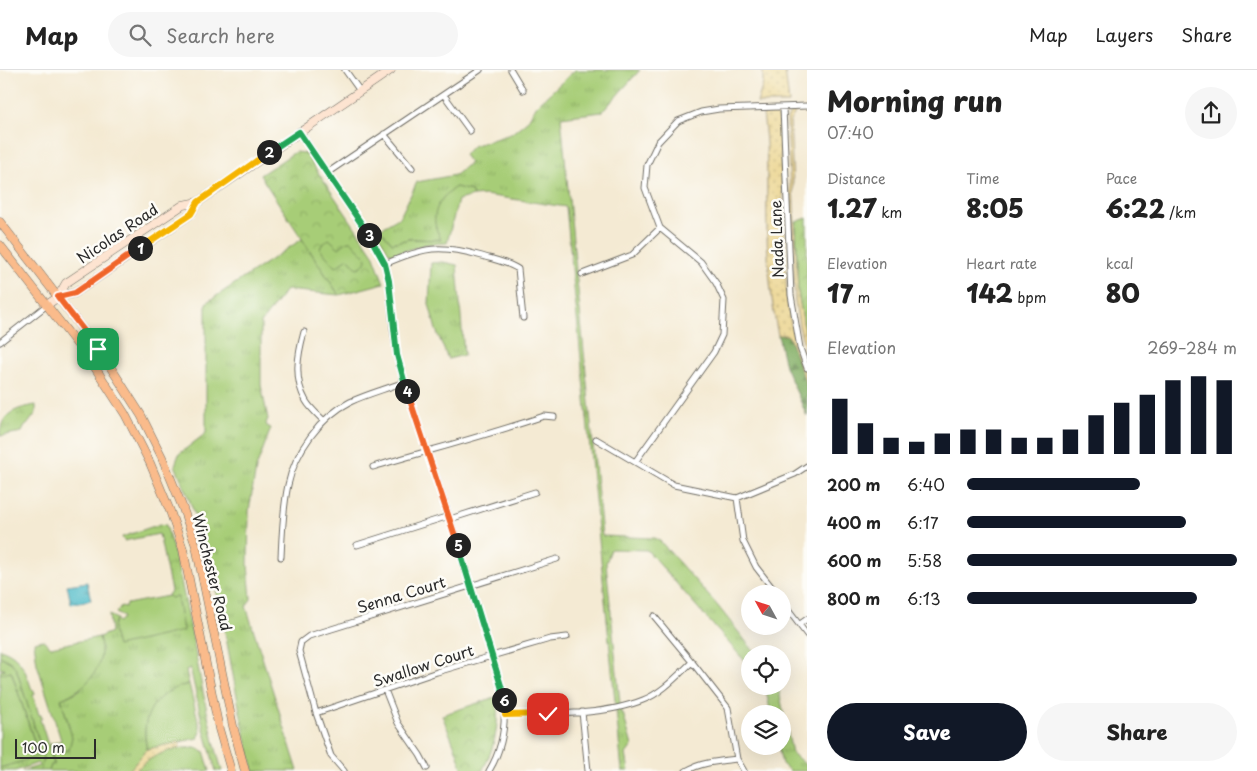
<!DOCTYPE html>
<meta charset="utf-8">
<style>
body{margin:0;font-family:"Playpen Sans",sans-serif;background:#f6f6f6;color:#222;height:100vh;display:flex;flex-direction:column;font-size:19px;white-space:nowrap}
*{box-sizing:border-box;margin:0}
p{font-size:16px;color:#767676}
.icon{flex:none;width:28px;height:28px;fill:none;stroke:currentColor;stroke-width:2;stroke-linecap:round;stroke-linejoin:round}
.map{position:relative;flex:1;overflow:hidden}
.side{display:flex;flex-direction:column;background:#fff;width:450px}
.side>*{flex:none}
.needle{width:32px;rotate:310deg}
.tools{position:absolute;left:741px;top:515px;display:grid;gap:10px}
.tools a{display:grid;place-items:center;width:50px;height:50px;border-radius:50%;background:#fff;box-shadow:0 5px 20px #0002;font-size:25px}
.scale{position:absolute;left:15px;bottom:12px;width:81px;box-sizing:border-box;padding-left:5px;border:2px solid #2b2b2b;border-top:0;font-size:14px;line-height:18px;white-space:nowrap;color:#2b2b2b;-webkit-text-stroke:4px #fdfcf7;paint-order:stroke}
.pin{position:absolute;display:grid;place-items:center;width:42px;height:42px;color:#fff;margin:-21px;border-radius:10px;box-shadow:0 2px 8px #0006}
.km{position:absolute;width:25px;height:25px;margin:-12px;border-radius:50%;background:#222;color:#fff;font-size:14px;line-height:25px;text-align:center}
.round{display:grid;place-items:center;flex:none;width:52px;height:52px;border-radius:26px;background:#f6f6f6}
.headline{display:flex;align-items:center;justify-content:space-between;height:85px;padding:0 20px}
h1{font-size:28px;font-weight:800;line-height:38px}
.stats{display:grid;grid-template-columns:repeat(3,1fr);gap:8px;height:85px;padding:5px 20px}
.stats div{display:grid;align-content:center}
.stats b{font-size:25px;font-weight:800}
.stats small{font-size:14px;font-weight:400}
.stats p{font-size:14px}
.chart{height:140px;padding:10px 20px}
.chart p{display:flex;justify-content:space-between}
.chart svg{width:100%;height:90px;margin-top:5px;stroke:#111827;stroke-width:6}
.cta{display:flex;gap:10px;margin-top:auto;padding:10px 20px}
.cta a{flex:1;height:58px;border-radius:30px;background:#111827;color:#fff;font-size:20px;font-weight:800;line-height:58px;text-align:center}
.cta a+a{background:#f6f6f6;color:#222}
ul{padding:0 20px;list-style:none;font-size:16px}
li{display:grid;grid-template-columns:80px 60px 1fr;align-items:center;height:38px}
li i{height:12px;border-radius:6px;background:#111827}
header{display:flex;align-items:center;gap:30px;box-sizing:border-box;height:70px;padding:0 25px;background:#fff;border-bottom:1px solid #e0e0e0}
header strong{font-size:24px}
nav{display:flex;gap:28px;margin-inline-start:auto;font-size:18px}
.search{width:350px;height:45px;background:#f6f6f6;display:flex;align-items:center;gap:12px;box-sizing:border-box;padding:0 18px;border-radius:28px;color:#767676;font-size:19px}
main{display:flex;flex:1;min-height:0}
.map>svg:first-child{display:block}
.grass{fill:url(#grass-tufts);stroke:#697c51}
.forest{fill:url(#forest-firs);stroke:#586e4a}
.sand{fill:url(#sand-dots);stroke:#8c8264}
.park{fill:url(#park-crowns);stroke:#697c51}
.garden{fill:#a7cd77;stroke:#697c51}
.water{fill:url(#water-ripples);stroke:#3c7279}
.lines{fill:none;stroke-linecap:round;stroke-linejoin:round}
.minor-casing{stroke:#716e66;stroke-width:7}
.secondary-casing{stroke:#716e66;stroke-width:9}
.primary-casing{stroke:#716e66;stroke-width:9}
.minor{stroke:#fff;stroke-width:5}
.secondary{stroke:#fde4d1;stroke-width:8}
.primary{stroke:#fabb8b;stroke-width:8}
.split-1-casing{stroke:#fff;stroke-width:10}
.split-2-casing{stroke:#fff;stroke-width:10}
.split-3-casing{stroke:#fff;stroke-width:10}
.split-4-casing{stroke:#fff;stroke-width:10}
.split-5-casing{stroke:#fff;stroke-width:10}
.split-6-casing{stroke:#fff;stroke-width:10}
.split-7-casing{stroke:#fff;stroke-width:10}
.split-1{stroke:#f0652b;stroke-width:6}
.split-2{stroke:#f5b400;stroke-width:6}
.split-3{stroke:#22a559;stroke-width:6}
.split-4{stroke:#22a559;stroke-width:6}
.split-5{stroke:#f0652b;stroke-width:6}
.split-6{stroke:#22a559;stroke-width:6}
.split-7{stroke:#f5b400;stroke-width:6}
.labels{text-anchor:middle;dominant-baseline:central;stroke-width:5;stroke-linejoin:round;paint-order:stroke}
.street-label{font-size:15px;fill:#2b2b2b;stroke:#fdfcf7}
</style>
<header>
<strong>Map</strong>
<div class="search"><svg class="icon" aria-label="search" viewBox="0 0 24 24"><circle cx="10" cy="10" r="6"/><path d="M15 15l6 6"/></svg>Search here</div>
<nav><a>Map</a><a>Layers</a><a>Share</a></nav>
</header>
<main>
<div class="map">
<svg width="807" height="701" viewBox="0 0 807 701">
<defs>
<pattern id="grass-tufts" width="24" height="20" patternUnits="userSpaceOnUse" patternTransform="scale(1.25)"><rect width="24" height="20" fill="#a7cd77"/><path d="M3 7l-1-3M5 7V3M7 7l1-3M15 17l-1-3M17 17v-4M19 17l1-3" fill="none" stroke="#90b067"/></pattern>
<pattern id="forest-firs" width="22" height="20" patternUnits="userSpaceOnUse" patternTransform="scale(1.25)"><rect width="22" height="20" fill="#85b068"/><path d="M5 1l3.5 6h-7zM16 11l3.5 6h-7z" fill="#6d8f56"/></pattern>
<pattern id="sand-dots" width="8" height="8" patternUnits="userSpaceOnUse" patternTransform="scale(1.25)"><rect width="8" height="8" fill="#eeda9e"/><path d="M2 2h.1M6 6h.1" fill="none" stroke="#cb8" stroke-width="1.8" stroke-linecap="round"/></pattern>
<pattern id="park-crowns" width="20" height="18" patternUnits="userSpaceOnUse" patternTransform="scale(1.25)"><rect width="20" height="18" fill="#a7cd77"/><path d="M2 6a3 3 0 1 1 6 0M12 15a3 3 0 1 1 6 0" fill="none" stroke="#90b067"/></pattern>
<pattern id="water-ripples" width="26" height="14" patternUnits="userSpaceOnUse" patternTransform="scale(1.25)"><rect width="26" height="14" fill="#4cb9c7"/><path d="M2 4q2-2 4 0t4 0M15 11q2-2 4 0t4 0" fill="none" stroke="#3f97a2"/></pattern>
</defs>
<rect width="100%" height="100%" fill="#fdfcf7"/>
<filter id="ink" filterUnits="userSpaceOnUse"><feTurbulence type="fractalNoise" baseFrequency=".02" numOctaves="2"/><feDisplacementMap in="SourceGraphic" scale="10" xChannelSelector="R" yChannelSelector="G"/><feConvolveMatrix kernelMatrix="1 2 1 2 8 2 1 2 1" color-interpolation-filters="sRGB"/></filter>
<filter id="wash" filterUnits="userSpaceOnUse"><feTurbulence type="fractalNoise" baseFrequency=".0096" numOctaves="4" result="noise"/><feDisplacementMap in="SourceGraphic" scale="20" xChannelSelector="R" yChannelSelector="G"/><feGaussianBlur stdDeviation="1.12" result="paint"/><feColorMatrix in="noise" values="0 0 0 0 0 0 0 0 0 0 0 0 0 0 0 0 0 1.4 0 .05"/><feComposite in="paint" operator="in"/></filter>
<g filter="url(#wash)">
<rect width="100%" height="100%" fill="#f4ead3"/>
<!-- grass -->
<path class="grass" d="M575,0H640L602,42L561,47L602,466L655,468L659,470L717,535L756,584H750V597L647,480L611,479L606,493L621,643H623L632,676L626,684L629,701H622L566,137L485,125L473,126L472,123L456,117L442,170L410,169L392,173L380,159L400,147L417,112L455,105L470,93L464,85L472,76L511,64L527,51L537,35Z
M302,169L339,225L286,220L261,253V315L268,349L266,353L267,356L271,358L256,398L249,441L248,495L251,529L246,536L298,701H254C234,629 227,553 206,481C198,451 187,423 175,395L179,384L206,363V233Z
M443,192L457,195L464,285L448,289L436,260L429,234L431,193Z
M36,335V343L27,355L25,356L22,362L0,366C0,343 17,338 36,335Z
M160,454L166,455C191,534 198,620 222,701H216L202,652L190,597L186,601L189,614C156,621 139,646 147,679L129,701H49L51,695L54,694L50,674L57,672L59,677L69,680C74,663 65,645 61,629C82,621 88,615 95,594C99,583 102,578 99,567L111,562L109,545L117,549L113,555L170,528L168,525L171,521L159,464L124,471L122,467Z
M0,586L12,593L17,601L42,681L43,691L40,701H22L39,696L38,693L15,701H0V698L39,685L11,601L0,604V601L5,599V600L4,598L0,599Z
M765,616H778L792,683L807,696V701H790L782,694L778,676H782V644H771Z"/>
<!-- forest -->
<path class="forest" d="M778,265H787L789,267L807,316V346L785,296Z"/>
<!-- sand -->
<path class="sand" d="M763,0H785L789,33H757L763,14Z
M793,41H796L790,51L798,222L807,272V287L799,256L795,230L787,49L790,43Z
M769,43H774L779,47L787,231L792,260L807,308V316L789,267L787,265H778C771,231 768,197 767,163C766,123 769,83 763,44Z
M179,672L180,678C164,682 147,688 136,701H129L147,679Z"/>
<!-- park -->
<path class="park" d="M295,82L305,83L373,184L384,213L339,225L260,105Z
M807,148V272L798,222L796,152Z
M496,627C500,654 495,677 482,701H463L457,682L442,645Z"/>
<!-- garden -->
<path class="garden" d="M456,117L471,121L473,126L458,130L447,173L427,174L394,184L389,183L376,161L380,159L392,173L410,169L441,170C440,166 437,162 436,158C431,141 442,125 456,117Z
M329,169L339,178L348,171H351L367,188C366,193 362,197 357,198L348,188L336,197L320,179L321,176Z
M168,526L170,528L178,527V532L183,561L117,576C115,567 110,557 116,550L119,552L123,547L116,543L121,536L125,537L127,534Z
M99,567C108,597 86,619 61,629L72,667L69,680L63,681L60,679L57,672L61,670L37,594L34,572L43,570L51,577Z
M0,579C21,585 26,602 32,620H33L35,624L33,625L39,645H41L42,648L40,649L54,694L51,695L49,701H40L43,691L42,681L17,601L12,593L0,586Z
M11,601L39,686L0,698V604Z
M189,614L201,662L198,668L147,679C139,645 156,621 189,614Z
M187,678H196L204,681L210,701H136C148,687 168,679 187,678Z"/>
<!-- water -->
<path class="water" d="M87,512L91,530L71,534L67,515Z"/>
</g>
<g filter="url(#ink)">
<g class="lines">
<!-- minor casing -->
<g class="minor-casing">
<path id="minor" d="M345,0L360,21
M511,0L523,20
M444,25L470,61
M783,38L791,225L800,278L807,298
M299,61L375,175L385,194L389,211L393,259L397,285L404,312L449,446L502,619C507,647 504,676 489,701
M384,64L412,98
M327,103L480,0
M385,194C424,177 440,174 482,186C495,190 507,192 518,199L523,248
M582,204L632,185L660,158
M304,262C298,284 293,309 306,331C310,338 318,345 324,351
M0,272L47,235
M596,369L674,415L737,428L795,404L807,396
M635,392L714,282L722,265L724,230L716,213L701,192L660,158L645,118L647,95L658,72L678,51L701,42L719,39L807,36
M373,397C430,380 488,365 544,346L554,347
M737,428L743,471L756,497L777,524
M450,449L535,422
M357,475L449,446
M281,487C282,463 283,438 288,415C295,382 320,347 350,332C367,324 386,319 404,312
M782,532L807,565
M654,546L692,592L728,638L737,689L744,701
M800,554L807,549
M385,620L398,653L420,685L427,698
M582,642L588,701
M316,643L437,602L550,569L567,567
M505,645C547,644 604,646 643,630C662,623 678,605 692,592
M344,701L331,686L316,643L299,581L301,572L309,566L557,489
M686,701C702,692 720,691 737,689"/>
</g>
<!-- secondary casing -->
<g class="secondary-casing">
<path id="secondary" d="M58,227L66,213L183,135L198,132
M47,235L58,227L75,223L191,144L198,132L391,0"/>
</g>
<!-- primary casing -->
<g class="primary-casing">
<path id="primary" d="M0,152L104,287L141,345L162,387L182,436L196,476L233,656L245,701
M0,175L94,296L125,344L150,393L170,441L183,479L219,659L231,701"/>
</g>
<!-- minor -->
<use href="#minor" class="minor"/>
<!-- secondary -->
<use href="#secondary" class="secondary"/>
<!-- primary -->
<use href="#primary" class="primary"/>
</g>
</g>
<g class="lines" filter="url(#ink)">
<!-- split-1 casing -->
<g class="split-1-casing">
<path id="split-1" d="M98,279L58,227L75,223L140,178"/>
</g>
<!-- split-2 casing -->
<g class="split-2-casing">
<path id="split-2" d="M140,178L191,144L198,132L269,82"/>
</g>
<!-- split-3 casing -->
<g class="split-3-casing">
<path id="split-3" d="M269,82L299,62L369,165"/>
</g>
<!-- split-4 casing -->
<g class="split-4-casing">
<path id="split-4" d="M369,165L385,194L389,211L397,285L407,321"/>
</g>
<!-- split-5 casing -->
<g class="split-5-casing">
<path id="split-5" d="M407,321L458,475"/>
</g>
<!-- split-6 casing -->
<g class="split-6-casing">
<path id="split-6" d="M458,475L502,619L504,630"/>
</g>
<!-- split-7 casing -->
<g class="split-7-casing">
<path id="split-7" d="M504,630L505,645L548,644"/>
</g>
<!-- split-1 -->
<use href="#split-1" class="split-1"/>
<!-- split-2 -->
<use href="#split-2" class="split-2"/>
<!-- split-3 -->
<use href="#split-3" class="split-3"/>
<!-- split-4 -->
<use href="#split-4" class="split-4"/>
<!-- split-5 -->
<use href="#split-5" class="split-5"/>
<!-- split-6 -->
<use href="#split-6" class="split-6"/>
<!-- split-7 -->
<use href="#split-7" class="split-7"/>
</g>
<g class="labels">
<!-- street labels -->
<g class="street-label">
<text transform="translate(117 163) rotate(-34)">Nicolas Road</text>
<text transform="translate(776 169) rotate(-92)">Nada Lane</text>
<text transform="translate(213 502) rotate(76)">Winchester Road</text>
<text transform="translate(401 524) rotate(-17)">Senna Court</text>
<text transform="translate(423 595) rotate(-18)">Swallow Court</text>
</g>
</g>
</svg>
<div class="tools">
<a><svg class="needle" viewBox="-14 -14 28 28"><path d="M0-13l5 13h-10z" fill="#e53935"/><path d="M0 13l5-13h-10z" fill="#767676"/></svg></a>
<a><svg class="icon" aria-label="locate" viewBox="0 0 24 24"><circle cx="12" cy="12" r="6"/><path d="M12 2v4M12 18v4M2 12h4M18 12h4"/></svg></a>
<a><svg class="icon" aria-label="layers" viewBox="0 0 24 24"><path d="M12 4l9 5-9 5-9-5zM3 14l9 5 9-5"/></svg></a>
</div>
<div class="scale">100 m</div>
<div class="pin" style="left:98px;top:279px;background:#1e9e55"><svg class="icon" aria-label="arrive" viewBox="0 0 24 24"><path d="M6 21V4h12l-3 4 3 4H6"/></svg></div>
<div class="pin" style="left:548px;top:644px;background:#d93025"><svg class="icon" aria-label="check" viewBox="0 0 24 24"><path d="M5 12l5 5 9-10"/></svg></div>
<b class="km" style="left:140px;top:178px">1</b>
<b class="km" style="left:269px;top:82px">2</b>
<b class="km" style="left:369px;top:165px">3</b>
<b class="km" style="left:407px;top:321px">4</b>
<b class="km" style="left:458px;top:475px">5</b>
<b class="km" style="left:504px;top:630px">6</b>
</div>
<section class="side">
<div class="headline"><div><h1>Morning run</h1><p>07:40</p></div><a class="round"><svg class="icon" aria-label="share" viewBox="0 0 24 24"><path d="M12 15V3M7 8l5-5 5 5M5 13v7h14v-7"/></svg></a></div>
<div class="stats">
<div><p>Distance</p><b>1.27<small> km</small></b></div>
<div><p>Time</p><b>8:05</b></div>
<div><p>Pace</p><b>6:22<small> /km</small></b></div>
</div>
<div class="stats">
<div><p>Elevation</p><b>17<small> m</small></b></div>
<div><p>Heart rate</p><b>142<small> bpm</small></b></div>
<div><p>kcal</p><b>80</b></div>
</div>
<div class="chart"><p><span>Elevation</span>269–284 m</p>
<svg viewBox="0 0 160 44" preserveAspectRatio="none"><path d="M5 44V17M15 44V29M25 44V36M35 44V38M45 44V34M55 44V32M65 44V32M75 44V36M85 44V36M95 44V32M105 44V25M115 44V19M125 44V15M135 44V8M145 44V6M155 44V8"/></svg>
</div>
<ul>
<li><b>200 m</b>6:40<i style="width:64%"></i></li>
<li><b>400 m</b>6:17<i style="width:81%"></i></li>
<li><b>600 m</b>5:58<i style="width:100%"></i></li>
<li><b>800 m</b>6:13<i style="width:85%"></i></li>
</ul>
<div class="cta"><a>Save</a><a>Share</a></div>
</section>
</main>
